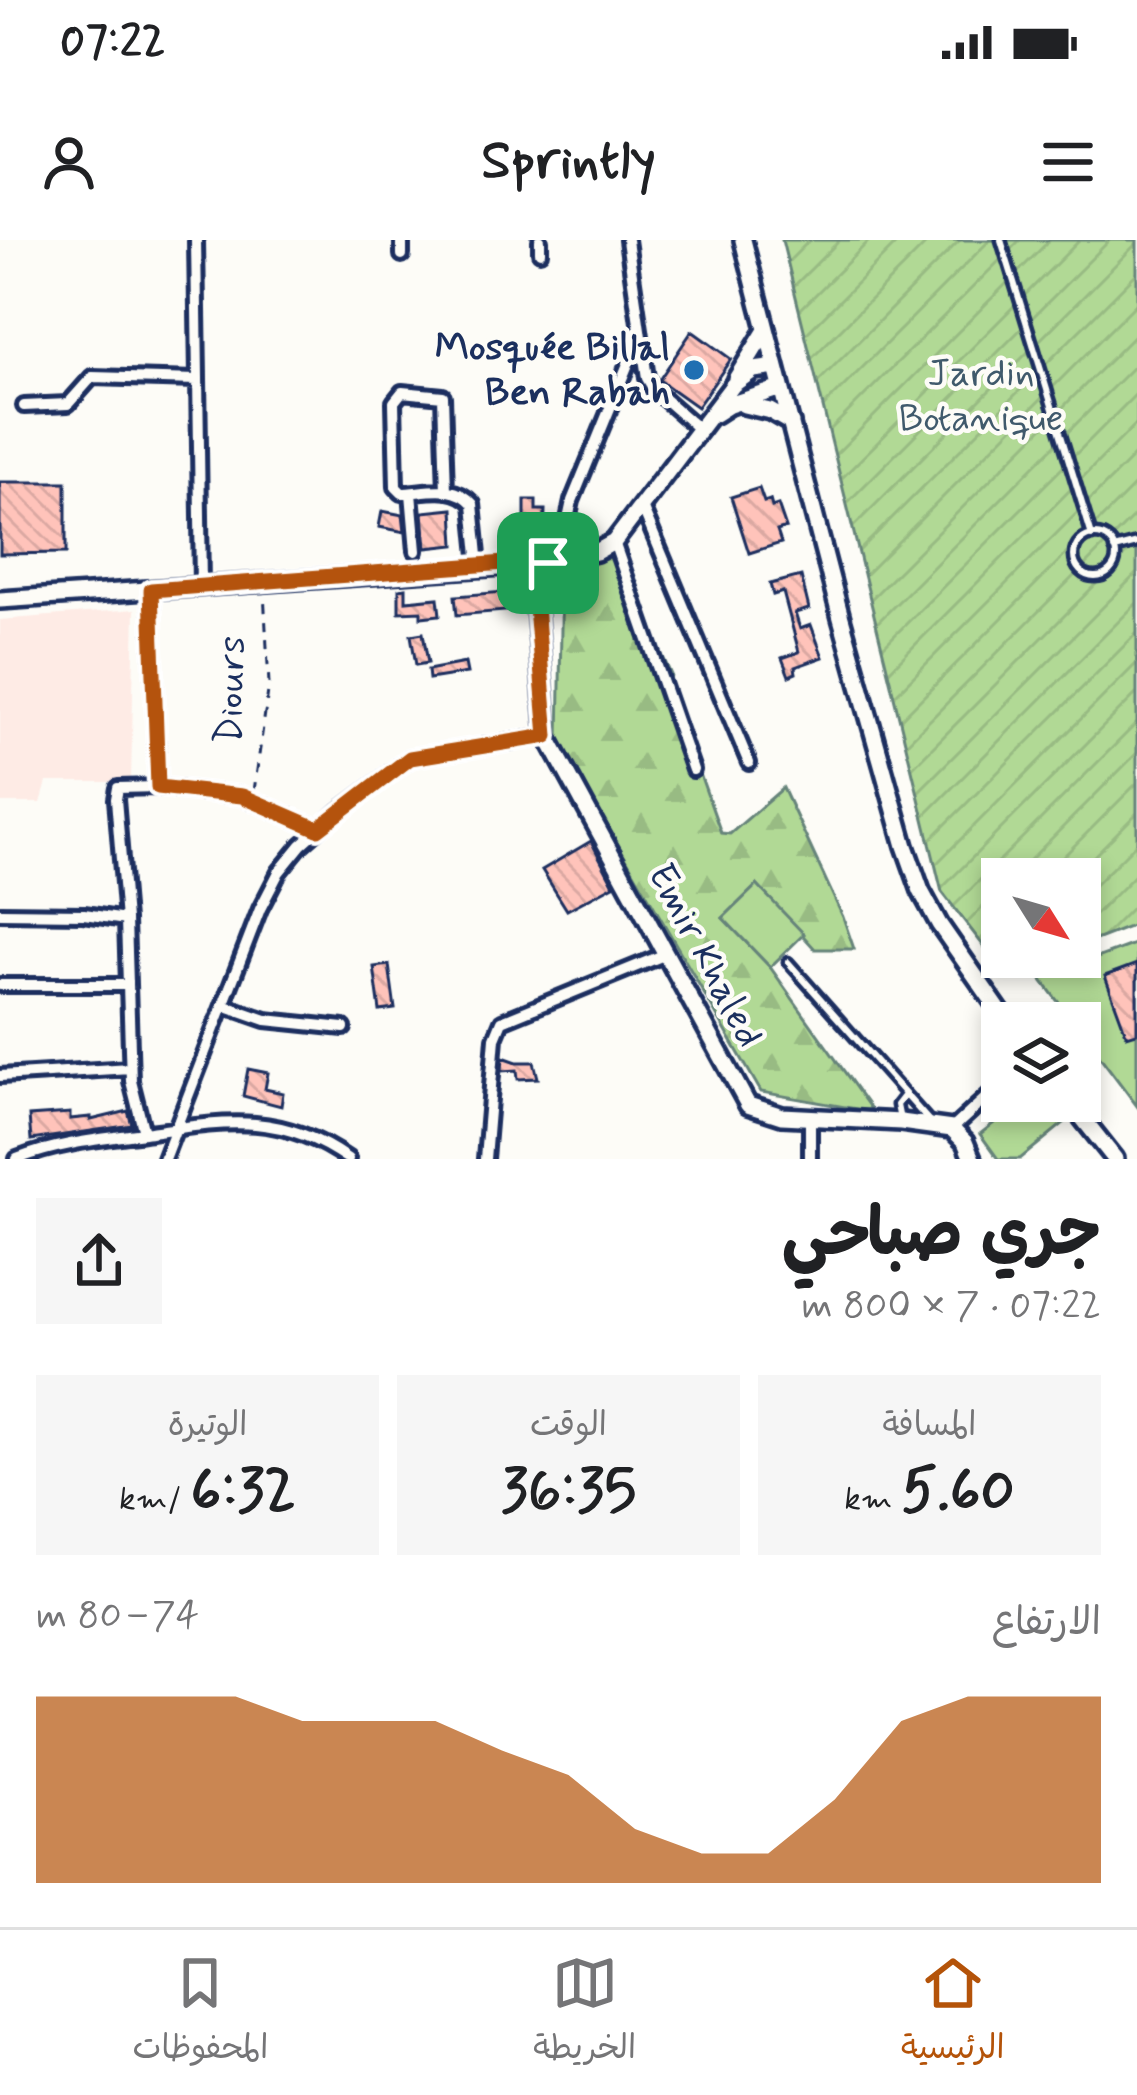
<!DOCTYPE html>
<html lang="ar">
<meta charset="utf-8">
<style>
body{margin:0;font-family:Mynerve,"Playpen Sans Arabic",sans-serif;background:#f6f6f6;color:#202124;direction:rtl;height:100vh;display:flex;flex-direction:column;font-size:45px;white-space:nowrap}
*{box-sizing:border-box;margin:0}
p{font-size:39px;color:#757577}
.icon{flex:none;width:66px;height:66px;fill:none;stroke:currentColor;stroke-width:2;stroke-linecap:round;stroke-linejoin:round}
.map{position:relative;height:919px;overflow:hidden;direction:ltr}
.details{display:flex;flex-direction:column;background:#fff;flex:1}
.details>*{flex:none}
.needle{width:78px;rotate:127deg}
.buttons{position:absolute;left:981px;top:618px;display:grid;gap:24px}
.buttons a{display:grid;place-items:center;width:120px;height:120px;border-radius:0px;background:#fff;box-shadow:0 6px 18px #0003;font-size:60px}
.pin{position:absolute;display:grid;place-items:center;width:102px;height:102px;color:#fff;margin:-51px;border-radius:24px;box-shadow:0 6px 18px #0006}
.round{display:grid;place-items:center;flex:none;width:126px;height:126px;border-radius:0px;background:#f6f6f6}
.overview{display:flex;align-items:center;justify-content:space-between;height:204px;padding:0 36px}
h1{font-size:66px;font-weight:700;line-height:90px}
.figures{display:grid;grid-template-columns:repeat(3,1fr);gap:18px;height:204px;padding:12px 36px}
.figures div{display:grid;align-content:center;border-radius:0px;background:#f6f6f6;text-align:center}
.figures b{font-size:60px;font-weight:700}
.figures small{font-size:33px;font-weight:400}
.figures p{font-size:33px}
.chart{height:336px;padding:24px 36px}
.chart p{display:flex;justify-content:space-between}
.chart svg{width:100%;height:216px;margin-top:12px;fill:#b45309;opacity:.7}
.status{display:flex;justify-content:space-between;align-items:center;height:84px;padding:0 60px;background:#fff;direction:ltr}
.status svg{height:33px;fill:currentColor}
header{display:flex;justify-content:space-between;align-items:center;height:156px;padding:0 36px;background:#fff;font-size:54px;font-weight:700}
.tabs{display:flex;justify-content:space-around;align-items:center;height:168px;border-top:3px solid #e0e0e0;background:#fff;font-size:33px;color:#757577}
.tabs a{display:grid;justify-items:center;gap:6px}
.tabs .on{color:#b45309}
.map>svg:first-child{display:block}
.built{fill:#feebe5}
.forest{fill:url(#forest-firs);stroke:#66847a;stroke-width:3}
.garden{fill:url(#garden-furrows);stroke:#66847a;stroke-width:3}
.pitch{fill:#b1d995;stroke:#66847a;stroke-width:3}
.building{fill:url(#building-back-hatch);stroke:#1b2f5e;stroke-width:3}
.lines{fill:none;stroke-linecap:round;stroke-linejoin:round}
.lane-casing{stroke:#1b2f5e;stroke-width:15}
.street-casing{stroke:#1b2f5e;stroke-width:20}
.secondary-casing{stroke:#1b2f5e;stroke-width:24}
.path{stroke:#1b2f5e;stroke-width:3;stroke-dasharray:9 9;stroke-linecap:butt}
.lane{stroke:#fdfcf7;stroke-width:6}
.street{stroke:#fdfcf7;stroke-width:10}
.secondary{stroke:#fdfcf7;stroke-width:15}
.route-casing{stroke:#fff;stroke-width:24}
.route{stroke:#b45309;stroke-width:15}
.poi-dot{fill:#1f6fb2;stroke:#fdfcf7;stroke-width:4.5}
.labels{text-anchor:middle;dominant-baseline:central;stroke-width:9;stroke-linejoin:round;paint-order:stroke}
.poi-label{font-size:39px;font-weight:bold;fill:#1b2f5e;stroke:#fdfcf7;text-anchor:end}
.park-label{font-size:39px;fill:#405a6c;stroke:#fdfcf7}
.street-label{font-size:39px;fill:#1b2f5e;stroke:#fdfcf7}
</style>
<div class="status"><b>07:22</b><svg viewBox="0 0 49 12"><path d="M0 12V9h3v3zM5 12V6h3v6zM10 12V3h3v9zM15 12V0h3v12zM26 1h20v11H26zM47 4h2v5h-2z"/></svg></div>
<header><svg class="icon" aria-label="menu" viewBox="0 0 24 24"><path d="M4 6h16M4 12h16M4 18h16"/></svg>Sprintly<svg class="icon" aria-label="person" viewBox="0 0 24 24"><circle cx="12" cy="8" r="4"/><path d="M4 21q1-7 8-7t8 7"/></svg></header>
<div class="map">
<svg width="1137" height="919" viewBox="0 0 1137 919">
<defs>
<pattern id="forest-firs" width="22" height="20" patternUnits="userSpaceOnUse" patternTransform="scale(3)"><rect width="22" height="20" fill="#b1d995"/><path d="M5 1l3.5 6h-7zM16 11l3.5 6h-7z" fill="#98bb83"/></pattern>
<pattern id="garden-furrows" width="10" height="10" patternUnits="userSpaceOnUse" patternTransform="scale(3)"><rect width="10" height="10" fill="#b1d995"/><path d="M-1 1l2-2M0 10L10 0M9 11l2-2" fill="none" stroke="#98bb83"/></pattern>
<pattern id="building-back-hatch" width="6" height="6" patternUnits="userSpaceOnUse" patternTransform="scale(3)"><rect width="6" height="6" fill="#ffc3ba"/><path d="M-1 5l2 2M0 0l6 6M5-1l2 2" fill="none" stroke="#daa8a2"/></pattern>
</defs>
<rect width="100%" height="100%" fill="#fdfcf7"/>
<filter id="ink" filterUnits="userSpaceOnUse"><feTurbulence type="fractalNoise" baseFrequency=".00833" numOctaves="2"/><feDisplacementMap in="SourceGraphic" scale="24" xChannelSelector="R" yChannelSelector="G"/><feConvolveMatrix kernelMatrix="1 2 1 2 8 2 1 2 1" color-interpolation-filters="sRGB"/></filter>
<g filter="url(#ink)">
<!-- built -->
<path class="built" d="M135,369L131,542H47L41,563H0V380Z"/>
<!-- forest -->
<path class="forest" d="M617,312L671,435L669,447L721,593L730,594L783,548L843,677L854,709H815L757,645L723,678L770,727L873,872L761,852L559,502L562,332Z"/>
<!-- garden -->
<path class="garden" d="M782,0H1137V684L1080,706V639H1002V717H1053L1006,735L942,652Z"/>
<!-- pitch -->
<path class="pitch" d="M757,645L804,694L770,727L723,678Z
M1137,703V866L1080,790V783H1074L1041,739Z
M1022,861H1048L1064,883L1020,919H998L980,894Z"/>
<!-- building -->
<path class="building" d="M692,91L731,119L697,167L659,140Z
M0,242H66V313L0,314Z
M759,248L764,262L770,260L772,267L778,265L786,288L777,291L781,303L749,313L731,257Z
M525,260H536V270H545L544,304H520L521,294H525Z
M453,269L455,305L426,308L423,272Z
M382,271L403,275L405,292L379,287Z
M801,336L809,369L795,373L800,389L811,385L823,417L795,427L796,433L789,436L782,418L799,412L783,352L773,355L770,344Z
M406,348V361L438,358L440,375L421,377V371L399,372V349Z
M504,352L506,371L457,375L455,356Z
M423,393L428,423L416,425L411,395Z
M465,423L467,433L429,439L428,430Z
M591,601L614,645L567,670L542,630Z
M1137,724V793L1127,796L1105,736Z
M389,725L395,769L380,771L374,727Z
M503,817L517,822H534L538,838L518,839L517,830L502,831Z
M248,829L268,833L265,849L283,853L281,866L243,856Z
M128,871L132,885L31,900L29,876L70,873V879L91,877V880Z"/>
<g class="lines">
<!-- lane casing -->
<g class="lane-casing">
<path id="lane" d="M1001,0L1092,296
M1074 316a21 21 0 1 1 42 0a21 21 0 1 1-42 0Z
M1114,309L1137,303
M788,722L929,881
M900,880L897,865L904,856"/>
</g>
<!-- street casing -->
<g class="street-casing">
<path id="street" d="M196,0L201,345
M402,0V15
M540,0V12
M627,0L647,138L654,150L700,190
M24,166L68,164L92,137L197,140
M446,251L443,156L402,152L394,162L396,247L402,253C427,252 455,243 473,264L479,326
M411,253L416,311
M642,267L749,523
M614,302L693,530
M559,321L572,261L639,97
M151,350L158,547L242,556L318,589
M0,673L84,674L126,680
M0,745H128
M223,765L266,780L344,788
M0,836L130,828
M810,877V919
M952,889L1002,843
M144,893L131,841L126,680L116,559L118,548L158,547
M17,919C58,903 100,899 144,893C222,882 279,870 348,919
M164,919L260,669L279,632L301,605L339,571L410,518L547,496
M485,919L495,798L502,781L666,714"/>
</g>
<!-- secondary casing -->
<g class="secondary-casing">
<path id="secondary" d="M743,0L841,378L905,606L921,651L939,684L1008,783
M736,139L766,90
M744,165L770,171L791,183
M715,174L729,165L781,148
M527,324L536,367L547,496L748,865L782,876L901,882L952,889L965,902L972,919
M0,360L548,323L596,312L614,302L733,145L754,130L776,127
M1069,861L1115,919"/>
</g>
<!-- path -->
<path class="path" d="M254,551L269,444L264,352"/>
<!-- lane -->
<use href="#lane" class="lane"/>
<!-- street -->
<use href="#street" class="street"/>
<!-- secondary -->
<use href="#secondary" class="secondary"/>
</g>
</g>
<g class="lines" filter="url(#ink)">
<!-- route casing -->
<g class="route-casing">
<path id="route" d="M505,323H548L536,367L547,496L410,518L318,589L242,556L158,547L151,350Z"/>
</g>
<!-- route -->
<use href="#route" class="route"/>
</g>
<!-- markers -->
<circle class="poi-dot" cx="694" cy="130" r="12"/>
<g class="labels">
<!-- poi labels -->
<g class="poi-label">
<text x="670" y="108">Mosquée Billal<tspan x="670" dy="45">Ben Rabah</tspan></text>
</g>
<!-- park labels -->
<g class="park-label">
<text x="981" y="134">Jardin<tspan x="981" dy="45">Botanique</tspan></text>
</g>
<!-- street labels -->
<g class="street-label">
<text transform="translate(232 450) rotate(-88)">Diours</text>
<text transform="translate(704 716) rotate(62)">Emir Khaled</text>
</g>
</g>
</svg>
<div class="buttons">
<a><svg class="needle" viewBox="-14 -14 28 28"><path d="M0-13l5 13h-10z" fill="#e53935"/><path d="M0 13l5-13h-10z" fill="#757577"/></svg></a>
<a><svg class="icon" aria-label="layers" viewBox="0 0 24 24"><path d="M12 4l9 5-9 5-9-5zM3 14l9 5 9-5"/></svg></a>
</div>
<div class="pin" style="left:548px;top:323px;background:#1e9e55"><svg class="icon" aria-label="arrive" viewBox="0 0 24 24"><path d="M6 21V4h12l-3 4 3 4H6"/></svg></div>
</div>
<section class="details">
<div class="overview"><div><h1>جري صباحي</h1><p>07:22 · 7 × 800 m</p></div><a class="round"><svg class="icon" aria-label="share" viewBox="0 0 24 24"><path d="M12 15V3M7 8l5-5 5 5M5 13v7h14v-7"/></svg></a></div>
<div class="figures">
<div><p>المسافة</p><b>5.60<small> km</small></b></div>
<div><p>الوقت</p><b>36:35</b></div>
<div><p>الوتيرة</p><b>6:32<small> /km</small></b></div>
</div>
<div class="chart"><p><span>الارتفاع</span>74–80 m</p>
<svg viewBox="0 0 160 44" preserveAspectRatio="none"><path d="M0 44V6L10 6L20 6L30 6L40 11L50 11L60 11L70 17L80 22L90 33L100 38L110 38L120 27L130 11L140 6L150 6L160 6V44z"/></svg>
</div>
</section>
<nav class="tabs">
<a class="on"><svg class="icon" aria-label="home" viewBox="0 0 24 24"><path d="M3 11l9-7 9 7M6 9v11h12V9"/></svg>الرئيسية</a>
<a><svg class="icon" aria-label="map" viewBox="0 0 24 24"><path d="M3 6l6-2 6 2 6-2v14l-6 2-6-2-6 2zM9 4v14M15 6v14"/></svg>الخريطة</a>
<a><svg class="icon" aria-label="saved" viewBox="0 0 24 24"><path d="M7 4h10v16l-5-4-5 4z"/></svg>المحفوظات</a>
</nav>
